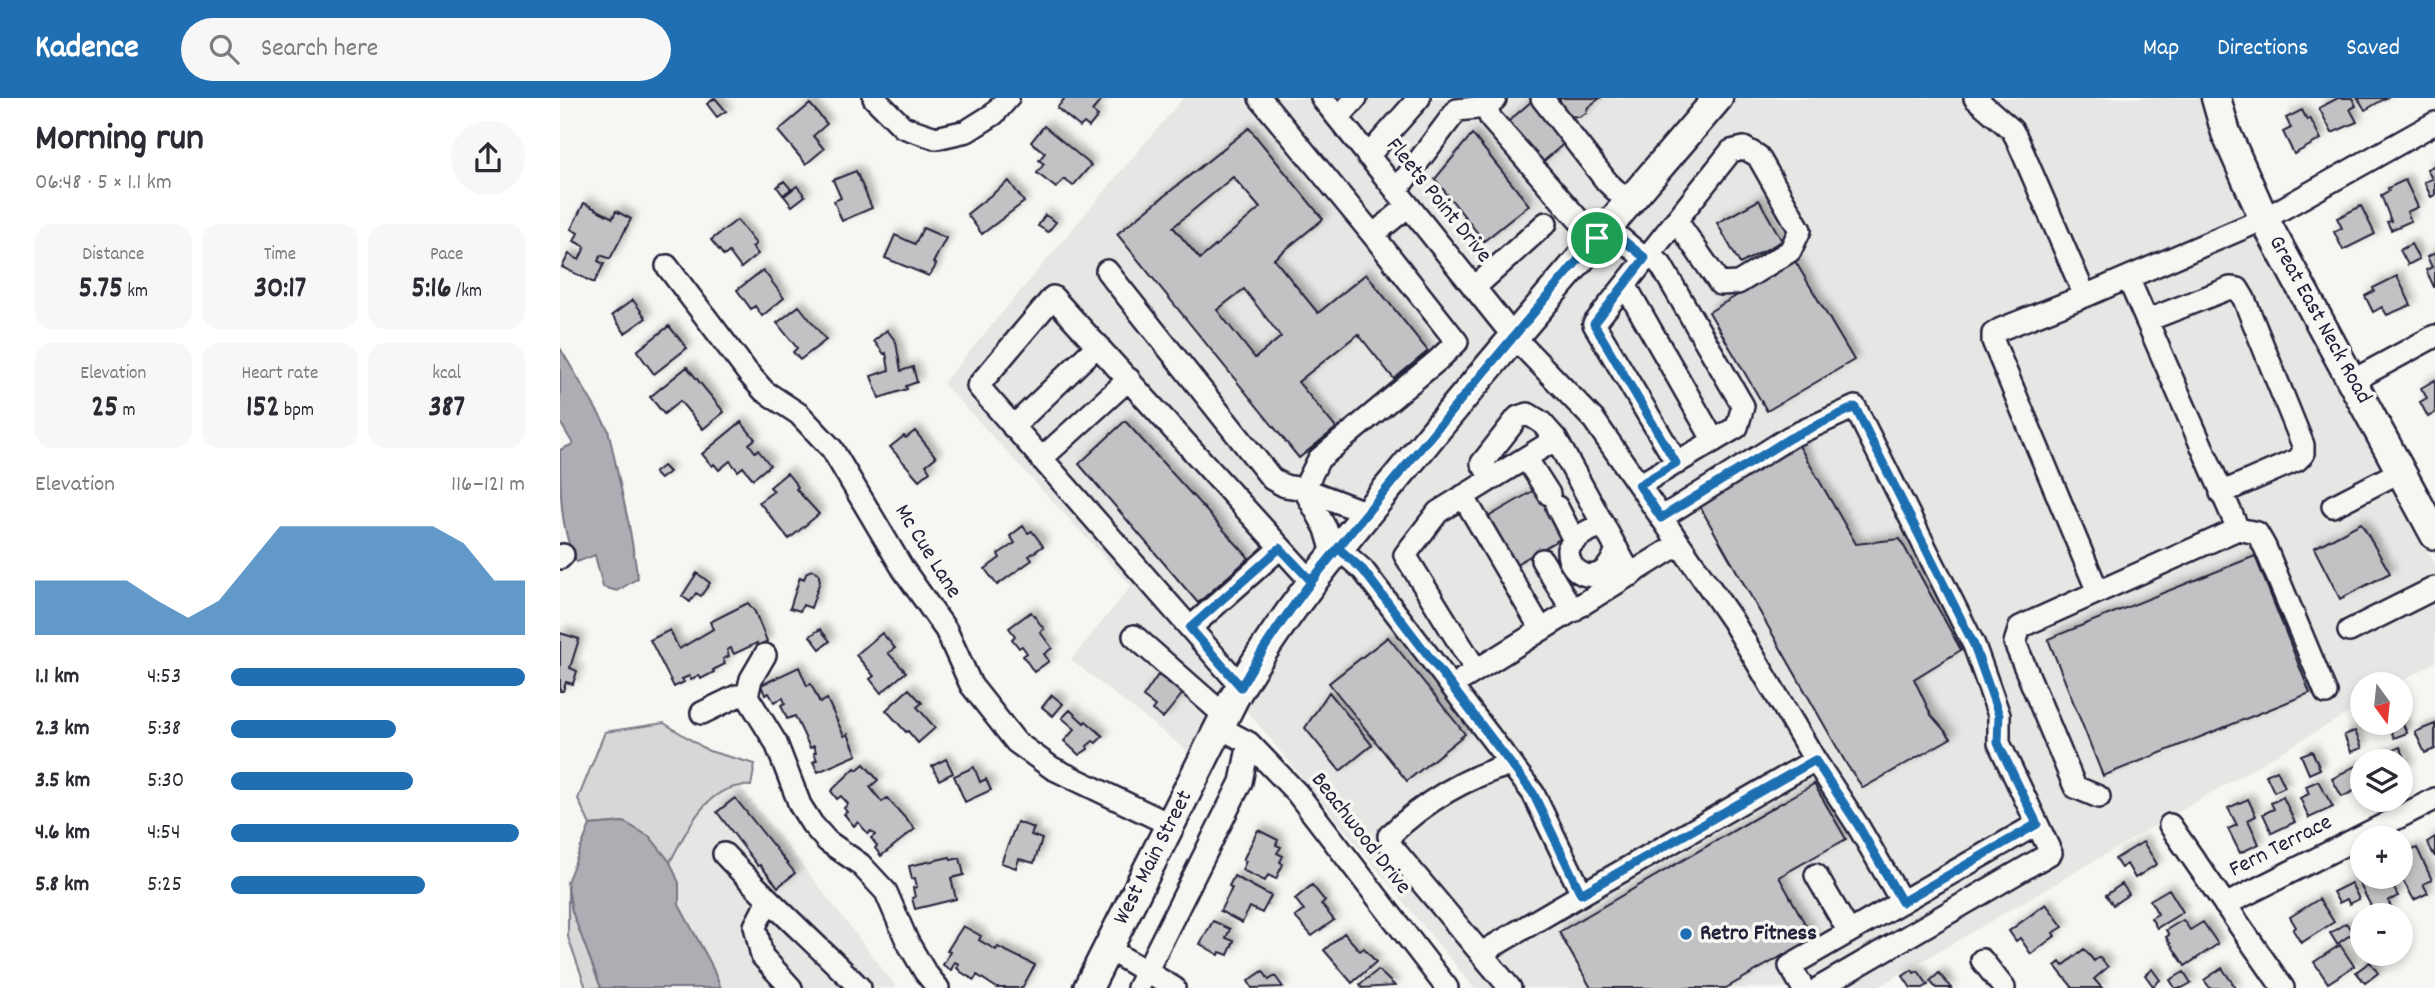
<!DOCTYPE html>
<meta charset="utf-8">
<style>
body{margin:0;font-family:Dekko,sans-serif;background:#f7f7f7;color:#2b2b33;height:100vh;display:flex;flex-direction:column;font-size:26px;white-space:nowrap}
*{box-sizing:border-box;margin:0}
p{font-size:23px;color:#7c7c81}
.icon{flex:none;width:38px;height:38px;fill:none;stroke:currentColor;stroke-width:2;stroke-linecap:round;stroke-linejoin:round}
.map{position:relative;flex:1;overflow:hidden}
.details{display:flex;flex-direction:column;background:#fff;width:560px}
.details>*{flex:none}
.needle{width:46px;rotate:165deg}
.fabs{position:absolute;left:1790px;top:574px;display:grid;gap:14px}
.fabs a{display:grid;place-items:center;width:63px;height:63px;border-radius:50%;background:#fff;box-shadow:0 4px 10px #0003;font-size:35px}
.pin{position:absolute;display:grid;place-items:center;width:60px;height:60px;color:#fff;margin:-30px;border:4px solid #fff;border-radius:50%;box-shadow:0 2px 7px #0007}
.round{display:grid;place-items:center;flex:none;width:74px;height:74px;border-radius:37px;background:#f7f7f7}
.summary{display:flex;align-items:center;justify-content:space-between;height:119px;padding:0 35px}
h1{font-size:38px;font-weight:700;line-height:52px}
.metrics{display:grid;grid-template-columns:repeat(3,1fr);gap:10px;height:119px;padding:7px 35px}
.metrics div{display:grid;align-content:center;border-radius:18px;background:#f7f7f7;text-align:center}
.metrics b{font-size:30px;font-weight:700}
.metrics small{font-size:19px;font-weight:400}
.metrics p{font-size:19px}
.chart{height:196px;padding:14px 35px}
.chart p{display:flex;justify-content:space-between}
.chart svg{width:100%;height:126px;margin-top:7px;fill:#1f6fb2;opacity:.7}
ul{padding:0 35px;list-style:none;font-size:23px}
li{display:grid;grid-template-columns:112px 84px 1fr;align-items:center;height:52px}
li i{height:18px;border-radius:9px;background:#1f6fb2}
header{display:flex;align-items:center;gap:42px;box-sizing:border-box;height:98px;padding:0 35px;background:#1f6fb2;color:#fff}
header strong{font-size:33px}
nav{display:flex;gap:38px;margin-inline-start:auto;font-size:24px}
.search{width:490px;height:63px;background:#f7f7f7;display:flex;align-items:center;gap:18px;box-sizing:border-box;padding:0 24px;border-radius:38px;color:#7c7c81;font-size:26px}
main{display:flex;flex:1;min-height:0}
.map>svg:first-child{display:block}
.built{fill:#e6e6e4}
.green{fill:#d7d7d7;stroke:#7c7c89;stroke-width:2}
.water{fill:#adadb3;stroke:#757583;stroke-width:2}
.building{fill:#c2c2c4;stroke:#22223b;stroke-width:2;fill-rule:evenodd;filter:url(#shadow)}
.lines{fill:none;stroke-linecap:round;stroke-linejoin:round}
.minor-casing{stroke:#22223b;stroke-width:26}
.major-casing{stroke:#22223b;stroke-width:33}
.minor{stroke:#f6f6f2;stroke-width:21}
.major{stroke:#f6f6f2;stroke-width:28}
.route-casing{stroke:#fff;stroke-width:14}
.route{stroke:#1f6fb2;stroke-width:9}
.poi-dot{fill:#1f6fb2;stroke:#f6f6f2;stroke-width:2.5}
.labels{text-anchor:middle;dominant-baseline:central;stroke-width:7;stroke-linejoin:round;paint-order:stroke}
.street-label{font-size:23px;fill:#22223b;stroke:#f6f6f2}
.poi-label{font-size:23px;font-weight:bold;fill:#22223b;stroke:#f6f6f2;text-anchor:start}
</style>
<header>
<strong>Kadence</strong>
<div class="search"><svg class="icon" aria-label="search" viewBox="0 0 24 24"><circle cx="10" cy="10" r="6"/><path d="M15 15l6 6"/></svg>Search here</div>
<nav><a>Map</a><a>Directions</a><a>Saved</a></nav>
</header>
<main>
<section class="details">
<div class="summary"><div><h1>Morning run</h1><p>06:48 · 5 × 1.1 km</p></div><a class="round"><svg class="icon" aria-label="share" viewBox="0 0 24 24"><path d="M12 15V3M7 8l5-5 5 5M5 13v7h14v-7"/></svg></a></div>
<div class="metrics">
<div><p>Distance</p><b>5.75<small> km</small></b></div>
<div><p>Time</p><b>30:17</b></div>
<div><p>Pace</p><b>5:16<small> /km</small></b></div>
</div>
<div class="metrics">
<div><p>Elevation</p><b>25<small> m</small></b></div>
<div><p>Heart rate</p><b>152<small> bpm</small></b></div>
<div><p>kcal</p><b>387</b></div>
</div>
<div class="chart"><p><span>Elevation</span>116–121 m</p>
<svg viewBox="0 0 160 44" preserveAspectRatio="none"><path d="M0 44V25L10 25L20 25L30 25L40 32L50 38L60 32L70 19L80 6L90 6L100 6L110 6L120 6L130 6L140 12L150 25L160 25V44z"/></svg>
</div>
<ul>
<li><b>1.1 km</b>4:53<i style="width:100%"></i></li>
<li><b>2.3 km</b>5:38<i style="width:56%"></i></li>
<li><b>3.5 km</b>5:30<i style="width:62%"></i></li>
<li><b>4.6 km</b>4:54<i style="width:98%"></i></li>
<li><b>5.8 km</b>5:25<i style="width:66%"></i></li>
</ul>
</section>
<div class="map">
<svg width="1875" height="890" viewBox="0 0 1875 890">
<defs>
<filter id="shadow"><feDropShadow dx="5" dy="-5" stdDeviation="3.5" flood-color="#0004"/></filter>
</defs>
<rect width="100%" height="100%" fill="#f6f6f2"/>
<filter id="ink" filterUnits="userSpaceOnUse"><feTurbulence type="fractalNoise" baseFrequency=".0143" numOctaves="2"/><feDisplacementMap in="SourceGraphic" scale="14" xChannelSelector="R" yChannelSelector="G"/><feConvolveMatrix kernelMatrix="1 2 1 2 8 2 1 2 1" color-interpolation-filters="sRGB"/></filter>
<g filter="url(#ink)">
<!-- built -->
<path class="built" d="M623,0H1642L1681,108L1875,466V564L1838,586H1802V607L1316,890H914L694,621L669,594L635,659L511,562L571,488L383,285Z
M179,687L260,790L337,890H161L150,864L119,807V785L110,764L130,727L151,700Z"/>
<!-- green -->
<path class="green" d="M104,625L149,653L195,666L191,688C147,684 128,731 110,764L90,739L64,724L30,727L18,701L45,634Z
M8,789L12,813L41,890H26L8,839Z"/>
<!-- water -->
<path class="water" d="M0,250L48,331L69,427L78,480L57,493L43,489L35,457L17,464C0,435 0,388 0,352L13,346L0,324Z
M64,724L90,739L110,764L119,785V807L150,864L161,890H41L12,813L7,784L30,727Z"/>
<!-- building -->
<path class="building" d="M155,0L166,13L157,19L147,6Z
M505,0H543L532,13L538,18L529,29L524,25L520,29L497,10Z
M999,0H1040L1028,9L1026,15L1019,19L1010,18L1005,14Z
M1778,0H1792L1796,8L1790,11L1797,24L1772,35L1759,10Z
M1798,0H1826L1805,12Z
M973,2L1008,42L977,69L942,29Z
M250,6L267,26L253,38L264,51L246,66L218,33Z
M1742,12L1747,22L1750,20L1761,41L1734,56L1723,34L1731,30L1726,20Z
M484,28L531,67L513,88L504,81L496,90L477,75L484,66L479,62L485,55L471,44Z
M689,30L763,121L714,161L758,215L806,176L868,253L834,281L798,236L738,284L776,330L739,360L557,136ZM673,79L700,110L640,161L613,129ZM684,191L721,239L695,260L657,212Z
M912,36L969,107L924,143L875,81Z
M1875,67V97L1871,99L1864,84L1872,81L1867,71Z
M296,73L312,110L282,123L274,103L281,100L273,82Z
M1845,82L1858,109L1847,114L1851,123L1831,132L1827,124L1831,123L1821,97L1829,93L1828,90Z
M224,83L231,91L223,97L217,89Z
M449,83L464,104L422,136L407,116Z
M237,88L245,98L232,108L224,98Z
M1199,102L1222,143L1180,166L1157,125Z
M24,105L53,120L56,113L71,121L50,161L41,157L38,163L44,166L34,185L2,169L9,156L19,162L25,149L14,143L18,135L11,131Z
M1801,108L1815,136L1783,152L1774,134L1782,130L1777,120Z
M485,117L496,124L488,134L478,128Z
M177,122L196,146L192,149L198,156L181,170L169,154L164,158L151,142Z
M363,130L386,140L373,165L376,166L374,171L369,178L325,160L335,137L355,146Z
M1851,146L1859,161L1848,167L1840,152Z
M1875,155V189H1874L1866,172L1872,169L1867,159Z
M1235,163L1294,262L1207,313L1149,214Z
M203,172L224,200L202,218L195,208L191,211L177,192Z
M1837,178L1851,207L1827,217L1822,209L1813,214L1805,198L1814,193L1813,190Z
M73,202L86,220L65,235L52,217Z
M239,208L266,242L240,262L233,254L237,250L217,225Z
M109,228L127,250L94,276L77,253Z
M327,232L336,244L341,273L353,269L357,284L346,288L347,291L319,300L311,278L329,272L326,255L324,256L314,243Z
M127,269L164,314L143,331L120,303L104,316L90,299Z
M1875,282V315L1868,319L1860,304L1867,300L1861,290Z
M565,323L689,460L638,505L519,366Z
M181,324L195,341L189,346L195,354L198,352L210,367L193,381L183,369L178,373L170,363L159,372L154,366L152,368L142,356Z
M355,333L376,359L366,367L370,373L359,382L330,349L344,338L346,340Z
M1238,346L1296,446L1340,441L1401,552L1354,581L1371,617L1391,640L1303,690L1287,667L1139,407Z
M103,368L109,374L100,381L94,375Z
M227,375L238,389L236,391L259,416L229,441L199,404L214,393L210,389Z
M978,390L1005,438L951,469L923,422Z
M1801,425L1830,475L1780,501L1754,450Z
M463,428L468,435L472,433L483,448L469,458L472,462L437,487L425,471L440,460L438,456L455,445L450,438Z
M1695,458L1750,595L1543,678L1488,541Z
M252,472L258,475L260,483L251,510L243,507L240,513L230,510L240,479L244,481L247,474Z
M137,475L150,485L141,498L136,495L130,504L122,498Z
M188,505L195,514L207,543L198,548L197,545L174,556L171,550L167,552L169,558L163,561L165,566L153,572L154,574L141,581L139,577L131,582L129,578L122,581L124,584L114,589L90,542L110,532L119,551L153,531L150,524Z
M471,514L484,531L480,534L492,550L484,556L489,563L474,574L463,558L467,555L462,548L459,550L452,541L455,538L449,530Z
M260,531L270,543L260,551L250,538Z
M0,535L19,541L10,570L17,573L13,586L6,584L3,593H0Z
M322,535L335,550L328,555L346,574L321,595L310,581L314,578L296,557Z
M828,539L905,636L847,683L769,585Z
M239,569L247,588L251,586L260,605L267,601L284,638L288,636L297,657L258,674L253,664L257,662L254,655L256,654L254,648L250,650L235,618L227,621L221,607L225,605L223,600L214,604L209,595L205,597L201,587Z
M598,577L623,595L603,620L592,612L595,608L583,599Z
M349,591L362,605L357,609L375,630L358,645L348,633L346,634L326,612Z
M769,594L812,647L780,673L745,630Z
M492,597L503,606L493,618L482,609Z
M510,612L524,625L526,623L543,638L536,645L533,643L527,648L528,651L519,657L504,643L515,631L502,620Z
M1841,622L1847,635L1834,640L1828,625H1841Z
M1875,626V651L1865,655L1855,634Z
M1795,633L1802,650L1791,654L1784,637Z
M1840,649L1849,668L1841,672V663H1817L1816,660Z
M1752,653L1760,671L1749,676L1741,657Z
M386,661L393,675L379,682L372,668Z
M304,666L318,682L310,689L322,704L327,700L355,731L321,758L315,750L317,748L311,740L315,737L311,733L308,736L298,724L294,728L284,716L287,714L284,710L288,706L281,698L277,701L271,693L295,670L297,672Z
M1795,668L1802,681V689L1782,699L1772,681Z
M414,669L420,684L426,681L431,692L405,704L394,678Z
M1717,672L1725,689L1714,694L1706,677Z
M1758,683L1773,709L1749,720L1740,700L1749,696L1746,688Z
M1254,686L1286,741L1219,779L1253,840L1166,890H1031L999,834Z
M1723,699L1735,724L1712,735L1703,716L1714,711L1711,705Z
M175,700L235,775L218,789L200,767L198,768L157,714Z
M1688,701L1696,718L1688,722L1699,746L1680,755L1668,731L1677,727L1668,710Z
M457,724L474,730L471,737L482,741L474,765L459,761L456,770L441,765Z
M698,732L718,742L716,747L721,749L717,755L723,758L720,764L723,766L716,781L708,777L705,783L682,772L686,763L683,762Z
M1875,739V759L1867,744Z
M1583,744L1597,766L1575,780L1567,766L1561,770L1555,761Z
M1857,750L1872,782L1863,786L1868,795L1854,802L1841,779V757Z
M390,759L391,762L400,760L404,777L391,780L396,801L355,811L352,800L355,799L353,790L357,789L355,780L352,781L349,768Z
M674,778L711,798L702,815L690,809L682,825L660,813L672,790L669,788Z
M1802,778L1828,779L1838,798L1828,803L1832,810L1825,814L1821,808L1813,812L1797,781Z
M1791,785L1799,801L1789,806L1787,801L1779,805L1773,794Z
M1562,786L1569,796L1553,807L1546,797Z
M752,787L765,803L761,806L774,822L752,838L735,819L744,812L735,801Z
M1609,791L1623,814L1597,830L1591,820L1598,816L1590,802Z
M1759,801L1774,824L1741,845L1733,832L1736,829L1730,819Z
M1486,806L1503,829L1493,835L1495,838L1471,856L1460,840L1456,843L1449,833Z
M1623,822L1630,832L1643,824L1658,846L1625,868L1606,839L1609,837L1606,832Z
M653,823L670,831L666,840L674,843L668,857L660,854L659,857L640,846Z
M1786,825L1793,835L1777,846L1770,835Z
M403,828L421,838L419,842L436,852L438,849L475,867L462,890H437L417,877L414,882L401,874L397,870L399,866L395,864L391,872L383,867L390,854L387,853Z
M784,835L800,853L804,850L816,864L792,885L764,852Z
M1780,847L1794,868L1768,885L1754,864Z
M1524,851L1534,863L1539,859L1548,869L1534,881L1542,890H1513L1495,868L1500,864L1503,868Z
M1810,864L1818,875L1805,885L1796,874Z
M1662,870L1676,890H1650L1644,882Z
M1592,871L1600,882L1593,888L1585,877Z
M818,872L835,888L802,890L800,886Z
M1352,872L1354,875L1358,873L1368,887L1363,890H1351L1343,878Z
M703,873L709,882L715,878L723,889L692,890L688,883Z
M1624,874L1631,885L1622,890H1615L1610,882Z
M1379,875L1391,890H1376L1370,883Z"/>
<g class="lines">
<!-- minor casing -->
<g class="minor-casing">
<path id="minor" d="M314,0L343,29L376,40L407,33L434,16L448,0
M700,0L813,137
M762,0L953,238L1034,322L1172,522L1255,662L1022,796L973,695L803,472L778,450
M982,0L1047,84L1068,104
M1415,0L1452,32L1457,41L1525,198L1704,121L1875,25
M926,9L931,21L1017,120L1037,140
M778,20L796,0
M808,58L859,0
M836,93L897,12L926,9L935,1
M1116,122L1160,186L1178,185L1230,153L1240,132L1198,58L1184,50L1171,53L1034,226L1117,365
M1047,129L1085,161
M107,168L188,275L204,293L239,316L272,351L343,471L386,532L411,587L456,644L492,670L611,727
M547,173L712,381L725,388L744,391L759,361L878,262L897,244L813,137L848,108
M1568,180L1678,431
M1065,187L1154,343
M914,190L986,125
M1525,198L1441,231L1433,236V243L1538,494
M1588,222L1670,190L1678,191L1684,201L1743,347V356L1737,362L1661,395
M1792,283L1875,238
M453,329L538,247
M966,360L989,396
M481,361L569,281
M932,381L922,365L958,319L968,316L981,324L996,341
M1079,387L1177,329L1183,308L1101,167L1089,156
M903,398L981,531
M1773,408L1841,373
M997,409L1014,442
M1101,420L1230,339L1295,309L1414,547L1439,617V645L1491,755L1259,890
M1044,427C1028,432 1017,437 1008,451C1007,475 1034,488 1049,467C1053,462 1055,456 1057,451
M773,455L766,431L744,391L807,415
M0,460L3,457
M982,462L1013,513
M630,530L720,450
M1789,533L1875,490
M574,538L665,618
M916,572L845,457L878,414L996,341L1071,477
M904,580L1119,446
M681,588L418,288L493,199L751,483
M187,598L191,581L205,557
M142,615L177,598H187L216,645L240,707L252,726L267,743L300,766L326,794L347,843L365,874L378,890
M659,629L689,645L737,695L887,890
M1255,662L1298,728L1342,804
M1539,699L1515,689L1455,545L1460,529L1678,431L1697,435L1705,449L1766,595
M1610,727L1723,890
M164,756C208,803 255,845 300,890
M1256,777L1289,834
M208,803L195,828L202,858L231,890
M1665,807L1875,701
M548,851L614,890
M923,854L1022,796
M1422,862L1444,890
M578,890L681,684L689,645
M950,890L831,748L829,738C863,705 906,679 952,666
M1243,890L1230,868L1477,726"/>
</g>
<!-- major casing -->
<g class="major-casing">
<path id="major" d="M1656,0L1666,35L1704,121L1875,437
M528,890L674,600C727,508 795,430 862,349C959,231 1059,116 1158,0"/>
</g>
<!-- minor -->
<use href="#minor" class="minor"/>
<!-- major -->
<use href="#major" class="major"/>
</g>
</g>
<g class="lines" filter="url(#ink)">
<!-- route casing -->
<g class="route-casing">
<path id="route" d="M1037,140C970,218 905,297 839,376C783,444 724,511 681,589L630,530L720,450L751,483L778,450L803,472L973,695L1021,796L1255,662L1298,727L1342,804L1477,726L1438,645L1439,617L1414,547L1295,309L1230,340L1101,420L1079,387L1116,365L1034,226L1085,160L1047,129L1037,140"/>
</g>
<!-- route -->
<use href="#route" class="route"/>
</g>
<!-- markers -->
<circle class="poi-dot" cx="1126" cy="836" r="7"/>
<g class="labels">
<!-- street labels -->
<g class="street-label">
<text transform="translate(878 103) rotate(51)">Fleets Point Drive</text>
<text transform="translate(1759 222) rotate(61)">Great East Neck Road</text>
<text transform="translate(367 454) rotate(58)">Mc Cue Lane</text>
<text transform="translate(800 736) rotate(52)">Beachwood Drive</text>
<text transform="translate(1721 749) rotate(-27)">Fern Terrace</text>
<text transform="translate(594 760) rotate(-63)">West Main Street</text>
</g>
<!-- poi labels -->
<g class="poi-label">
<text x="1140" y="836">Retro Fitness</text>
</g>
</g>
</svg>
<div class="fabs">
<a><svg class="needle" viewBox="-14 -14 28 28"><path d="M0-13l5 13h-10z" fill="#e53935"/><path d="M0 13l5-13h-10z" fill="#7c7c81"/></svg></a>
<a><svg class="icon" aria-label="layers" viewBox="0 0 24 24"><path d="M12 4l9 5-9 5-9-5zM3 14l9 5 9-5"/></svg></a>
<a>+</a>
<a>−</a>
</div>
<div class="pin" style="left:1037px;top:140px;background:#1e9e55"><svg class="icon" aria-label="arrive" viewBox="0 0 24 24"><path d="M6 21V4h12l-3 4 3 4H6"/></svg></div>
</div>
</main>
